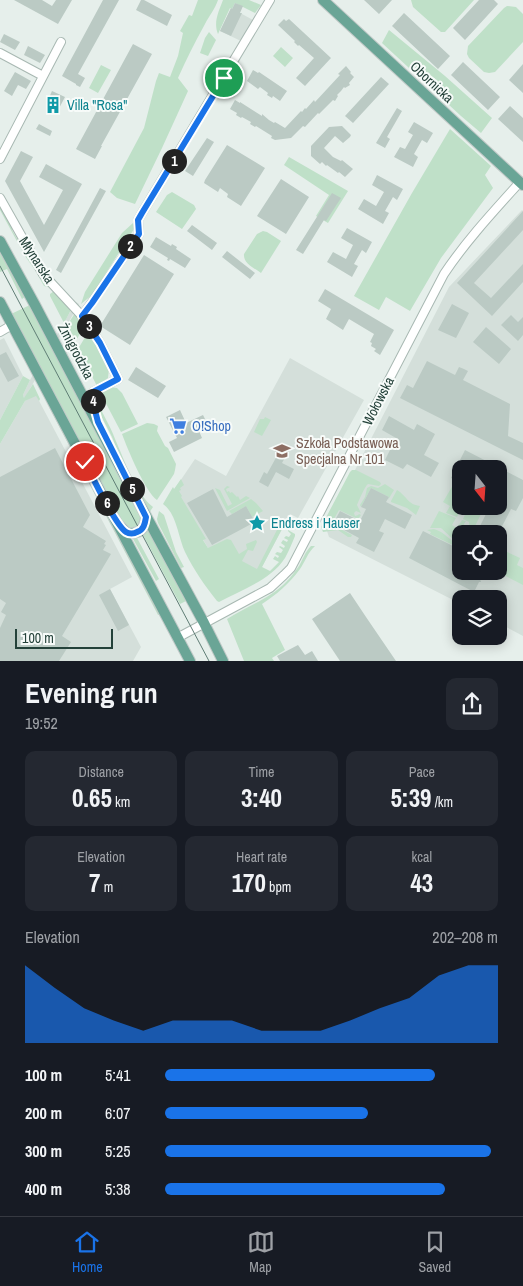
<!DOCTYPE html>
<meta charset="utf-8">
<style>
body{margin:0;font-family:"Archivo Narrow",sans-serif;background:#242831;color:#f1f3f6;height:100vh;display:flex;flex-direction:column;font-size:19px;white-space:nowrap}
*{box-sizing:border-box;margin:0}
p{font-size:16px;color:#9ea1a6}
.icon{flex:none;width:28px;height:28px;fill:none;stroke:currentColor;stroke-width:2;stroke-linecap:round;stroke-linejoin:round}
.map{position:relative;height:661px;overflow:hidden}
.panel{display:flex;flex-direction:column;background:#171b24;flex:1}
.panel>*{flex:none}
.needle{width:32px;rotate:163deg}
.fabs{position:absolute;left:452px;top:460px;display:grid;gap:10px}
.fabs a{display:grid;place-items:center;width:55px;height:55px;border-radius:10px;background:#171b24;box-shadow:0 2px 12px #0003;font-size:25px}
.scale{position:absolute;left:15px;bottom:12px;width:98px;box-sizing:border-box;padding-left:5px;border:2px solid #24423a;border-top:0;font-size:14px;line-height:18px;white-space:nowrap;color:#24423a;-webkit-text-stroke:4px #f7fbf9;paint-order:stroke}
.pin{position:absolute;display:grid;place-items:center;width:42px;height:42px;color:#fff;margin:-21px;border:2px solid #fff;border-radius:50%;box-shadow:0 1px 5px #0007}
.km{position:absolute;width:25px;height:25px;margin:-12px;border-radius:50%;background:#222;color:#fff;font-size:14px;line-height:25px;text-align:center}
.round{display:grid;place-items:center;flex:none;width:52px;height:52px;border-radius:10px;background:#242831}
.head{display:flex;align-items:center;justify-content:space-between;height:85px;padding:0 25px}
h1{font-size:28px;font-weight:700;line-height:38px}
.stats{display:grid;grid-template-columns:repeat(3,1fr);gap:8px;height:85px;padding:5px 25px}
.stats div{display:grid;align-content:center;border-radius:10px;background:#242831;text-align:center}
.stats b{font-size:25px;font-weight:700}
.stats small{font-size:14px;font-weight:400}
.stats p{font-size:14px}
.chart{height:140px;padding:10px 25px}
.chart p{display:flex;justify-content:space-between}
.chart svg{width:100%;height:90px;margin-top:5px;fill:#1a73e8;opacity:.7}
ul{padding:0 25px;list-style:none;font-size:16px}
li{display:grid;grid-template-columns:80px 60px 1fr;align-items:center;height:38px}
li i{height:12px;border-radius:6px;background:#1a73e8}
.tabs{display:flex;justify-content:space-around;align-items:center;height:70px;border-top:1px solid #363941;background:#171b24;font-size:14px;color:#9ea1a6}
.tabs a{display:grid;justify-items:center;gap:2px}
.tabs .active{color:#1a73e8}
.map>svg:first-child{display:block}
.built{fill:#d4dfda;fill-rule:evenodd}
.green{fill:#bfe0c8}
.building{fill:#bbcac4}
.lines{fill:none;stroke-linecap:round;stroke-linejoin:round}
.minor-casing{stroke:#a8b8b2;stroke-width:10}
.major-casing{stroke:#c2cac8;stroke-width:12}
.minor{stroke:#fff;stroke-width:8}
.major{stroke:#6aa596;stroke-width:10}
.tram{stroke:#5f7d75;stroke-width:1}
.route-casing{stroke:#fff;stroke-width:10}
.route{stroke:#1a73e8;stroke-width:6}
.labels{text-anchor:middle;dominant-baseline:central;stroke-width:4;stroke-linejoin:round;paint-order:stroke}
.street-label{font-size:14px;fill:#24423a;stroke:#f7fbf9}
.culture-label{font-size:14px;fill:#0d838f;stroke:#f7fbf9;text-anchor:start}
.shop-label{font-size:14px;fill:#366cbe;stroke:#f7fbf9;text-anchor:start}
.education-label{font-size:14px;fill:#785e54;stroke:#f7fbf9;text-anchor:start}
</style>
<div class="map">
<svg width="523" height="661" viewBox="0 0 523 661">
<rect width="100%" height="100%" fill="#e6efeb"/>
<!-- built -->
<path class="built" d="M231,8L253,20L241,41L220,31Z
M522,210L523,211V636L499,623V599H461V604L329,537L327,531L355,470L449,287ZM461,469H499V506H461ZM461,534H499V571H461Z
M76,302L79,304L24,399L23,395L30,380Z
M4,338L23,376L0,420V340Z
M290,358L364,400L298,518L290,514L254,582L208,548L174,490L195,459L226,476Z
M36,395L132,577L110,589L141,647L133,661H0V444L25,401Z"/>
<!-- green -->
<path class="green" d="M198,0H218C215,9 209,16 205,24C195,42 186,60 178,78L188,91L162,148L135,204L117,198L110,192L144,128L156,81L159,73L170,77L178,56L183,33L180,31L189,15L192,16Z
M223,0H249L261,5L255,13L235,3L232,9L230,8L218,34C213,22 219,11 223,0Z
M411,0H474L445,32H441L413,7Z
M507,6L516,7L523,14V42L495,72L489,73L484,72L469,58L467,54L468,46L504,8Z
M389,30L445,76L492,118L481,133L461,116L382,43Z
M209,32L216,40L208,56L200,53L205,38Z
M281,47L293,58L285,67L273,56Z
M101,65L111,70L98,93L89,88Z
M450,129L491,166L485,175L493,188L441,258L410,311L386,297L379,310L354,296L412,193Z
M289,157L348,191L328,223L316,216L329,195L284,165Z
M172,192L194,205L196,209L182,229L156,212L167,195Z
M0,205L12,226V230L24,251L27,252L49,286L48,287L44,286L35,270L25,256L0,210Z
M133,223L136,226L92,295L81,304L85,292L122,233Z
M263,231L267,232L281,241L261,273C254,268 243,263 244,254L257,234Z
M0,253L10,268L25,297L22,299L7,269L0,272Z
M54,291L71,310L64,323L50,296V294Z
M30,305L141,517V519L138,527L130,529L121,522L11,314Z
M75,313L85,325L77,339L75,340L72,339L66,327Z
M87,334L90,339L93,338L109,369L108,378L97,386L78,349Z
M23,376L30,380L23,395L24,398L33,384L40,399L39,401L36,396L25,401L0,444V420Z
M110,387L117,388L122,393L138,424L121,432L100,392Z
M96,400C102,413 110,425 115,439C124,459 136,494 153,507L149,513L121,460L112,437L97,408Z
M49,407L51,409L161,614L158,615Z
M265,417L271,420L262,436L254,432L260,419H264Z
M147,423L154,424L158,426L157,431L165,446L168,448L176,464L175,470L174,474L157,500C146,493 127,448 122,434Z
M352,470H356L380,482L381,484L379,486L368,484C365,486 359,500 357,505L361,513L356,511L354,513L355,516L358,515L359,514L361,515L358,519L339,510L331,524L352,535L351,537H348L338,530L323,532L321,527L350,472Z
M181,479L184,485L180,488L181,490L179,491L182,496L181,497L206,539L203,540L208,548L227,539L231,540L239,554L247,549L246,544L256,540L257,542L253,551L248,550L242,561L257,569L279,526L282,529L262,567L270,571L279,562L273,559L275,556L278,558L279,556L275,554L277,552L281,553L283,550L279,547L280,546L284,548L285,546L281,543L283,540L287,542L288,540L284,538L286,536L289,537L291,534L288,531V530L295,534V536C292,543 289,551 285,558C271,580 241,590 219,602L217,601C205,586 194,570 185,552C178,537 177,514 163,504L173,487L174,489Z
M385,484L394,490L388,500L389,497L371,488L361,507L360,505L365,497L367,488L371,486L378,488Z
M453,485L457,491L461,493V506H462L457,517L446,513L450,506L443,502Z
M227,486L230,487L226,489L227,492L229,491L230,493L232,492L237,497L238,496L240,500L246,496L250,498L227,511L215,488L220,490L228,506L232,504L224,489Z
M397,490C408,497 407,504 420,506L416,515L407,508L391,502V501Z
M251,499L256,503L263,511L252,517L246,506L232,514L229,511Z
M469,506H485L472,532L470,531L469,522L463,519Z
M159,511L164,515L176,552L184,567L181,568L158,523L157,519Z
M439,511L456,518L452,525L457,528L462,520L466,521L464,524L465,526H468L469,534H461V544L454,540L441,528H430Z
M147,528L186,601L180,604L142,533Z
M434,529C445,532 451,542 461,546V549L430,534L431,532L427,530Z
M136,536L159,579L156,581L132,537Z
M311,546H315C308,552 305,562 300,569C289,584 276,595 262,604L285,650L272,658L274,661H244L227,619C247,606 270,599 287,581C291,577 295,571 299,566C303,559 305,552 311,546Z
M505,551L520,558L517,565L523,568V585L496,571H499V563Z"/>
<!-- building -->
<path class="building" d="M14,0H42L52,6L56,0H72L58,24Z
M103,0H119L78,74L85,78L80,87L76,85V84L62,76Z
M141,0H144L172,15L167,26L136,10Z
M364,0H392L379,14Z
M479,0H494L498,4L465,40L453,28Z
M235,3L243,6L240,13H242L231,36L220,31L231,8L232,9Z
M404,13L450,56L438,69L392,26Z
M284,19L286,21L289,19L331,58L305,86L296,78L314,58L299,45L298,46L294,42L295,41L278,25Z
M4,34L20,42L15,50L0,42Z
M133,44L152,54L101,146H102L95,159L76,149Z
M28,46L45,55L40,63L24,55Z
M463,62L500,97L488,110L451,75Z
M523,64V93L509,80Z
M346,66L351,72L350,73L354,77L349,83L350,85L345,88L344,87L341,91L337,95L338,96L335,101L333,100L319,114L318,113L305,127L303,126L291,138L275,140L271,138L272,136L256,126L255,127L250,124L251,122L242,117L241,118L236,115L237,113L230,109L235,100L240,103V102L262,116V114L269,120L274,123L275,122L285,128L301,111L302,112L305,108L306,109L314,100L315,102L340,75L338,74Z
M253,70L258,73L259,72L287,91L280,101L273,96L272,98L267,95L268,93L260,87L258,89L247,81Z
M15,72L31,81L26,89L18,85L12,96L4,91Z
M381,77L389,84L353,123L345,116Z
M52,91L65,97L56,114L50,112L54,104L48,100Z
M510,106L523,118V142L498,119Z
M397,108L402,111L387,137L390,139L385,148L376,143Z
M414,122L433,133L427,143L422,140L414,154L418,157L413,167L394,157L400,147L405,149L413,135L408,132Z
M39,124L52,131L50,136L36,129Z
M342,126L351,135L350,137L343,143L335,136L324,148L333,157L341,161L342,160L353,169L345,177L339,172L338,173L327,165L326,166L322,162L320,164L311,156V146L329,127Z
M207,138L214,142L193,176L185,171Z
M227,145L265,168L241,206L227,197L228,194L220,188L218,192L204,183L205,180Z
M21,151L33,157L20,181L44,225L63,190L39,177L46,164L82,184L44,252L5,181Z
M377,175L403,189L397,200L393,197L385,211L389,213L383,224L358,209L364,199L376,206L384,192L372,185Z
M281,179L309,197L286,234L257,216Z
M100,188L106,191L61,273L56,270Z
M332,193L341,198L326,221L324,220L303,254L296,250Z
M523,211V230L474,283L491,298L523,264V282L492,316L457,283Z
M192,225L217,243L212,250L187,231Z
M347,228L372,242L366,253L362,250L354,264L358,266L352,277L327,262L333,252L346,259L353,245L341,238Z
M156,237L171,246L172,244L177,247L176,249L191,259L185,268L170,259L169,261L167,260L168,258L150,247Z
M227,251L255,273L250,279L222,257Z
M144,255L174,274L130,345L100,326Z
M325,289L394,330L380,355L374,351L376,349L371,346L372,343L370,342L374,334L349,319L343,330L326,319L331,309L318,301Z
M452,304L469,313L456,338L438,330Z
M511,315L518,322L523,317V335L518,341L501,325Z
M486,327L511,349L499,364L473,342Z
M6,352L19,376L8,382L0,367V355Z
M427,361L455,375L459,367L464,369L468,371L463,380L510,404L508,436L523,443V460L400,398L407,385L413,388Z
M136,367L166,386L158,398L128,380Z
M180,410L186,423L203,415L207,423L200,426L199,431L202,438L174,452L169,442L177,438L166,417Z
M389,416L414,430L417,424L435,434L424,455L439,463L431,477L407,464L403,469L385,460L396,438L382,430Z
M280,443L290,448L282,463L294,469L289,479L276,472L268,487L259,482L264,472L267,474L278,454L275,452Z
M55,448L90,515L83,527L106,541L104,544L106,545L103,550L111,554L62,636L71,642L59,661H0V628L6,615L1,612L6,603L0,599V477Z
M465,450L523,480V498L516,511L511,509L498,534H476L489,508L499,513V469H461V483L451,478Z
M371,488L389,497L386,502L412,515L405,529L385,519L379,531L384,533L374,552L356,543L359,538L333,524L340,511L360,521L366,509L361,507Z
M213,489L227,517L246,506L255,522L212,545L187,503Z
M423,531L461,550V571H482L485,576L480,579L481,582H479L474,592L409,558Z
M110,589L129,625L118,631L99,595Z
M350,593L366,617L396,661H340L312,619Z
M298,645L305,655L312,651L318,661H280L277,656Z"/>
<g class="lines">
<!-- minor casing -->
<g class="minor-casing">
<path id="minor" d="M0,53L43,76
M0,159L61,42
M0,198L43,274L82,316L100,343L118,379L93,392
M82,316L93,301L139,234L138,220L142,213L270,0
M0,332L12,325
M93,392V403L96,417
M177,638L270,588L284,575L291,568L444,274C466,241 493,212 520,182"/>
</g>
<!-- major casing -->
<g class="major-casing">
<path id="major" d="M323,0L523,185
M0,241L35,305L131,488L204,623L223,661
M0,302L190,661
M120,526L127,533C140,534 144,530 146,517"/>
</g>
<!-- minor -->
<use href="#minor" class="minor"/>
<!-- major -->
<use href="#major" class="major"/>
<!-- tram -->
<path class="tram" d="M0,266L209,661"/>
</g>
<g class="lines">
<!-- route casing -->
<g class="route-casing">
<path id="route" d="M85,462C92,476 115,525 126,532C129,534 134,534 137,532C144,530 145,523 146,517L98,422L93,403V392L118,379L100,343L82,316L92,303L139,234L138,220L142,213L224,78"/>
</g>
<!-- route -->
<use href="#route" class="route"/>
</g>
<!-- icons -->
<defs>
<g id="building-bare" transform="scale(1.35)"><path d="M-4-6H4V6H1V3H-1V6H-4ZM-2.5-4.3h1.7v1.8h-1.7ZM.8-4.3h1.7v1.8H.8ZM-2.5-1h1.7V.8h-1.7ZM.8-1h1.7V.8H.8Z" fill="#0f9aa8" stroke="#f7fbf9" stroke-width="2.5" paint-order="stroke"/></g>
<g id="supermarket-bare" transform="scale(1.35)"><path d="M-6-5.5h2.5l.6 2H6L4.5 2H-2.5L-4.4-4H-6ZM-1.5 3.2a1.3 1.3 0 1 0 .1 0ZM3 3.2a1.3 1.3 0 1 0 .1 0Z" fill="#3f7fe0" stroke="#f7fbf9" stroke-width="2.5" paint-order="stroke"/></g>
<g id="school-bare" transform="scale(1.35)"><path d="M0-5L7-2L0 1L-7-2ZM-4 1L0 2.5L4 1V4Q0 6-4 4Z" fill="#8d6e63" stroke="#f7fbf9" stroke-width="2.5" paint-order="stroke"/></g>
<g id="sight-bare" transform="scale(1.35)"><path d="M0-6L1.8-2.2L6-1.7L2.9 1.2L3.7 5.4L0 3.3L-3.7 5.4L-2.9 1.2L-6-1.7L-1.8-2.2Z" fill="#0f9aa8" stroke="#f7fbf9" stroke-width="2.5" paint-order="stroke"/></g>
</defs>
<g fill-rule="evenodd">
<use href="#building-bare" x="53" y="105"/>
<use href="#supermarket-bare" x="178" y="426"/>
<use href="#school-bare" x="282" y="451"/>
<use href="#sight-bare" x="257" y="523"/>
</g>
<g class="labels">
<!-- street labels -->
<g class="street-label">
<text transform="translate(432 82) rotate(43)">Obornicka</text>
<text transform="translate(37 260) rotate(57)">Młynarska</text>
<text transform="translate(76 351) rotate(62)">Żmigrodzka</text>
<text transform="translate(378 401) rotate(-63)">Wołowska</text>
</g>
<!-- culture labels -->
<g class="culture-label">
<text x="67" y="105">Villa "Rosa"</text>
<text x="271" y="523">Endress i Hauser</text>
</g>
<!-- shop labels -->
<g class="shop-label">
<text x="192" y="426">O!Shop</text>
</g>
<!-- education labels -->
<g class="education-label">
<text x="296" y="443">Szkoła Podstawowa<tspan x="296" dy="16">Specjalna Nr 101</tspan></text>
</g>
</g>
</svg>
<div class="fabs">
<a><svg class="needle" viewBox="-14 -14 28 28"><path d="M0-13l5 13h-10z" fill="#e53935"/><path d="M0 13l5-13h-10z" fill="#9ea1a6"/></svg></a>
<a><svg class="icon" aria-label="locate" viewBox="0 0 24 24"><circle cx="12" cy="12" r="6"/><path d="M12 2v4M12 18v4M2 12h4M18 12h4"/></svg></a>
<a><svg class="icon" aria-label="layers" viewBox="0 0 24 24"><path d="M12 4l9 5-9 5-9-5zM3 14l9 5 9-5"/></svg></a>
</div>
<div class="scale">100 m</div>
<div class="pin" style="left:224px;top:78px;background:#1e9e55"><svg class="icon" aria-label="arrive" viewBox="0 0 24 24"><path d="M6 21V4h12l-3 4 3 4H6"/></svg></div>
<div class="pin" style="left:85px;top:462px;background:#d93025"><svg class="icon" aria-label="check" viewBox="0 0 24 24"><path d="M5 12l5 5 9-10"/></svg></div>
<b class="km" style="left:174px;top:161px">1</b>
<b class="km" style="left:130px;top:246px">2</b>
<b class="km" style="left:89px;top:326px">3</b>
<b class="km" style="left:93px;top:401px">4</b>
<b class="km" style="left:132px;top:489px">5</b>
<b class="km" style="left:107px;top:503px">6</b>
</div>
<section class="panel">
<div class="head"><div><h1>Evening run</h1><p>19:52</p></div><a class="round"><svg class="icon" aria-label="share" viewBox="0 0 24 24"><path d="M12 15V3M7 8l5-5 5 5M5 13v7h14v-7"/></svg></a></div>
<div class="stats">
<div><p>Distance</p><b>0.65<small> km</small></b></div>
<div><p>Time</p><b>3:40</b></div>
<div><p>Pace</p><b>5:39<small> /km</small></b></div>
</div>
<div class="stats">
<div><p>Elevation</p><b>7<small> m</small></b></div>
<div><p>Heart rate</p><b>170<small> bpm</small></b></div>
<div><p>kcal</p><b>43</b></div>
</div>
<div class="chart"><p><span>Elevation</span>202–208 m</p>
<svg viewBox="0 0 160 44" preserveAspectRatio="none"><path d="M0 44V6L10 17L20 27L30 33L40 38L50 33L60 33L70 33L80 38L90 38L100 38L110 33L120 27L130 22L140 11L150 6L160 6V44z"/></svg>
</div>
<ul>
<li><b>100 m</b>5:41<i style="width:81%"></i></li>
<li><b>200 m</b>6:07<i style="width:61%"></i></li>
<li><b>300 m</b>5:25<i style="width:98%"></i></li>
<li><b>400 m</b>5:38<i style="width:84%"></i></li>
</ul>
</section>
<nav class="tabs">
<a class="active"><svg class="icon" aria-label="home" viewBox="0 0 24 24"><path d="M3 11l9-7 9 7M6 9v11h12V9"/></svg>Home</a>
<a><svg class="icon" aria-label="map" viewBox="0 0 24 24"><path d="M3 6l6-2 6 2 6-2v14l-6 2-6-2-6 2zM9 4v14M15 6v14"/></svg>Map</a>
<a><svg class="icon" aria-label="saved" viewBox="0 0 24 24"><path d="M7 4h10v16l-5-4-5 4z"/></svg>Saved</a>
</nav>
